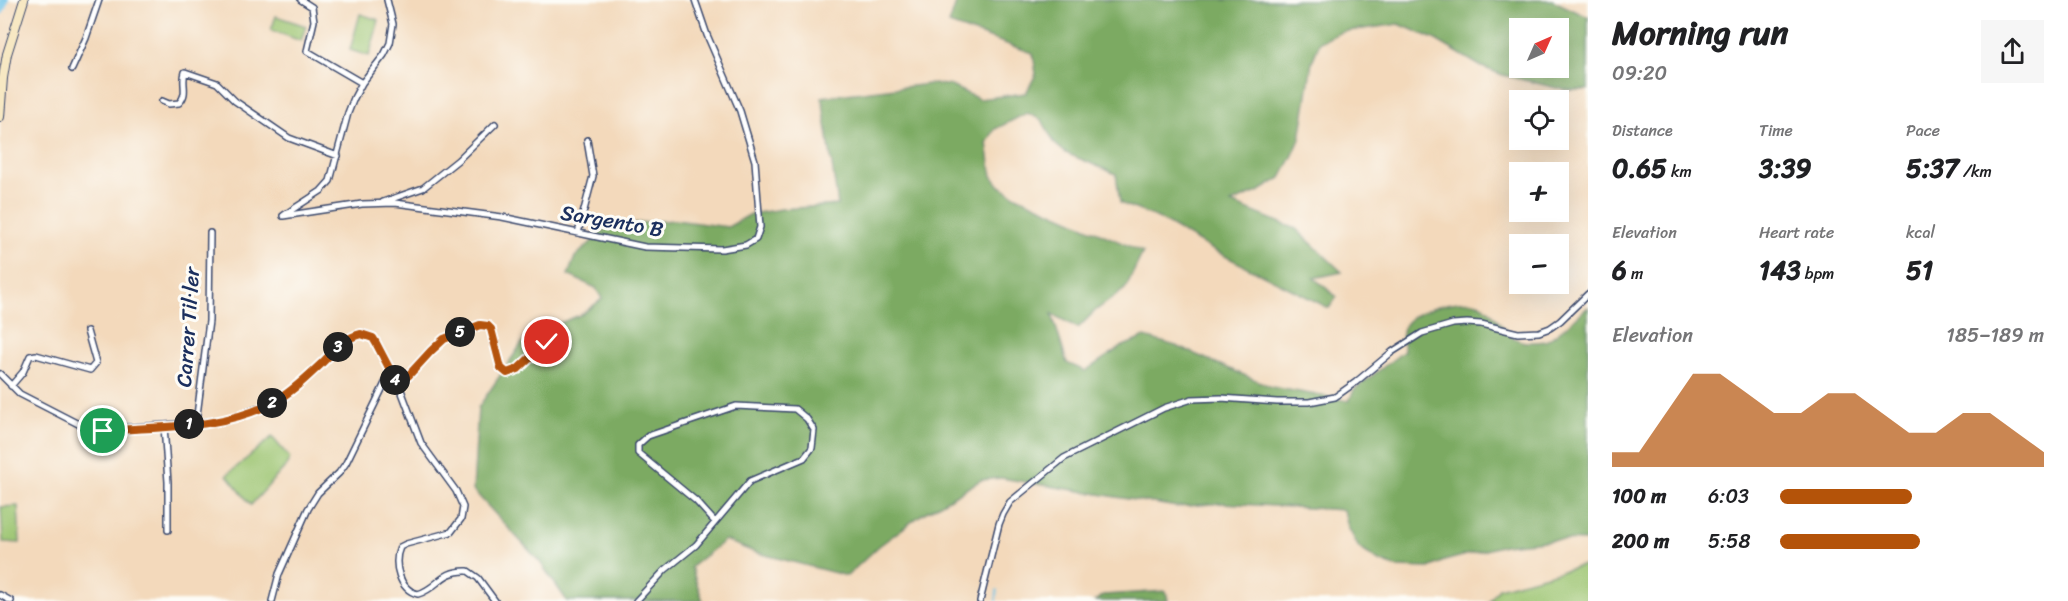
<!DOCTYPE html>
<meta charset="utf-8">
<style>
body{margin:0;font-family:Sriracha,sans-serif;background:#f6f6f6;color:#202124;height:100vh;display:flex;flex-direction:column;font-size:22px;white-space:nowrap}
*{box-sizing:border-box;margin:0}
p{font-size:20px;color:#757577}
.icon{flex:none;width:33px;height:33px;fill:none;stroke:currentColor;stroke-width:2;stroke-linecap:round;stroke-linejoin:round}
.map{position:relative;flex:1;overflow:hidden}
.drawer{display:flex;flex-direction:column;background:#fff;width:480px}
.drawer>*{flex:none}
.needle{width:39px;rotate:45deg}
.fabs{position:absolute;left:1509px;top:18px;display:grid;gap:12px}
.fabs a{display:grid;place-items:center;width:60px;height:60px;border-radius:0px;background:#fff;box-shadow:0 6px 24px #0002;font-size:30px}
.pin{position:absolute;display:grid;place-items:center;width:51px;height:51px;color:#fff;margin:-26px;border:3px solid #fff;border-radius:50%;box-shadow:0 2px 6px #0007}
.km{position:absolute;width:30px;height:30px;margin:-15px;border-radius:50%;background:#222;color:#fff;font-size:16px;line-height:30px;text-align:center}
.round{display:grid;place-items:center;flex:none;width:63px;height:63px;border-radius:0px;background:#f6f6f6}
.headline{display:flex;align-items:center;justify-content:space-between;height:102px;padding:0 24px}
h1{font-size:33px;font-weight:700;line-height:45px}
.metrics{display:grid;grid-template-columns:repeat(3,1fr);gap:9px;height:102px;padding:6px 24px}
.metrics div{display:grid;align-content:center}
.metrics b{font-size:26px;font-weight:700}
.metrics small{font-size:16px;font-weight:400}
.metrics p{font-size:16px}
.chart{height:168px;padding:12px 24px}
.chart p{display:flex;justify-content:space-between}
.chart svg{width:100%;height:108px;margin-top:6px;fill:#b45309;opacity:.7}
ul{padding:0 24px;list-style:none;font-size:20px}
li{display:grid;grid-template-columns:96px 72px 1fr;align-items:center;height:45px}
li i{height:15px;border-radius:8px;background:#b45309}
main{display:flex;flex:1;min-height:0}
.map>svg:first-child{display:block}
.green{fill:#9bc470;stroke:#5b7a67;stroke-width:1.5}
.forest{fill:#7caa62;stroke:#4c6c60;stroke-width:1.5;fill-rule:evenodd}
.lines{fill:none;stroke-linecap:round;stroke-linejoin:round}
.stream{stroke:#6bc1e8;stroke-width:1.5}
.river{stroke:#6bc1e8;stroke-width:10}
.street-casing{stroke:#3b486c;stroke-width:8}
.secondary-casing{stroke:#3b486c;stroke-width:10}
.street{stroke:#fff;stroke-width:5}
.secondary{stroke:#f7e8c3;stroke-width:8}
.route-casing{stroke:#fff;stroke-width:12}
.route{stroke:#b45309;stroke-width:8}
.labels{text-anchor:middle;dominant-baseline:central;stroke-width:6;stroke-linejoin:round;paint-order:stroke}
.street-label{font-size:21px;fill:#1b2f5e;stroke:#fdfcf7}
</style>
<main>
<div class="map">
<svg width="1588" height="601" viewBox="0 0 1588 601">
<rect width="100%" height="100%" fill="#fdfcf7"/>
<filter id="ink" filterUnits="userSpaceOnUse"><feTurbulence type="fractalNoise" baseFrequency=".0167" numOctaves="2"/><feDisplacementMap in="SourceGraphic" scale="12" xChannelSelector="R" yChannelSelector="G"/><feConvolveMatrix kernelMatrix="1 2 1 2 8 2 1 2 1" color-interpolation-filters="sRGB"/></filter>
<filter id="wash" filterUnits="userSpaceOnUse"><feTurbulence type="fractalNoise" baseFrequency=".008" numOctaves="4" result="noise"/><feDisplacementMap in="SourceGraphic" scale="24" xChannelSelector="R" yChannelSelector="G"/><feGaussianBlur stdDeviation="1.35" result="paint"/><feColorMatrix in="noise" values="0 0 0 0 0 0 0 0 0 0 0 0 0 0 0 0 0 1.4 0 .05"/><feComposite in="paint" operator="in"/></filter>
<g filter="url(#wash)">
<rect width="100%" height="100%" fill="#f3d9bb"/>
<!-- green -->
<path class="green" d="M360,14L379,20L369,56L350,50Z
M276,16L306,26L301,41L271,30Z
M272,437L290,458L285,467L251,505L227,475Z
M18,506L20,543L3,542L1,507Z
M1588,564V601H1489L1499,588Z"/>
<!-- forest -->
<path class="forest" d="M957,0H1552L1588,17V90H1565L1503,75L1482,67L1436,40L1399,24L1341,32L1320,42L1312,62L1300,139L1293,155L1281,178L1260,191L1231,203L1296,229L1342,272L1314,278L1337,297L1329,308L1213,250L1158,218L1120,203L1116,174L1066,153L1055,144L1042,120L1027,113L995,129L987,143L992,176L1000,186L1016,196L1143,252L1125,289L1095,311L1078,328L1052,314L1067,363L1085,371L1121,347L1145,337L1176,346L1272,387L1349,401L1354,390L1404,351C1403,344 1401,334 1403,328C1411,310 1460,297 1478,303C1498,311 1504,341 1527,342C1532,342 1540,342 1545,341C1553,339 1580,314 1588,307V541L1554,540L1504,545L1444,561L1429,568L1395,567L1379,561L1359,548L1348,527L1344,510L1222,503L1177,507L1001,478L981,480L921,515L879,546L847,576L754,552L725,540L691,567L703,601H567L540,562L473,490L478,408L526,337L582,314L602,299L596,288L568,275L575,257L610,225L675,220L728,227L751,214L782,209L838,205L822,97L929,84L949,85L979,99L1026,93L1036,74L1033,53L949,24ZM1520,28H1558V68H1520Z
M1166,591L1168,601H1095L1104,595Z"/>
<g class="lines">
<!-- stream -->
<path class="stream" d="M996,601L997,590"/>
<!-- river -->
<path class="river" d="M0,10L4,0"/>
</g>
</g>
<g filter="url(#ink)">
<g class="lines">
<!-- street casing -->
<g class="street-casing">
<path id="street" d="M301,0L312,7L314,21L307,51L362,83
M72,69L86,38L99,0
M162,101L169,104L179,103C189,93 181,84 185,72L217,83L235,101L289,138L338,156
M383,202L423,188L458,160L495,124
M284,215L321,191L330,181L348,113L354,98L362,83L384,55L390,43L393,24L387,0
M283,216L362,204L395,203L502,217L645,247L722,249L746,245L756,239L760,227L755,161L740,111L707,35L695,0
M578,233L593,176L587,140
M0,374L20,394L90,430L210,422L234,418L274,402L288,393L308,376L347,339L361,334L367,335L373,338L380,349L401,390L421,443L456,491L463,507L461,519L451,532L406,544L400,547C393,563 399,590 418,594C439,588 440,570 468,571L478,578L495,601
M397,383L408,376L431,350L444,339L480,325L488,326L491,329L501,368L507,373L518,369L547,342
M11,386L23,372L30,356L36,355L90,370L96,363L87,331
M196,423L209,321L210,233
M164,426L168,482V530
M0,595L11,601
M272,601L279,574L308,509L318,493L339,473L346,463L388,377L392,375
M636,601L665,570L696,545L750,481L804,458L812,448L814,430L807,419L795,409L736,406L648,436L638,445V453L696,501L715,522
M980,601L999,524L1003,514L1010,502L1064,458L1164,408L1192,399L1221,398L1277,402H1309L1335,397L1356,382L1392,352L1422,333L1453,324L1467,323L1481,324L1518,333L1539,332L1550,328L1560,321L1588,294"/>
</g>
<!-- secondary casing -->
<g class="secondary-casing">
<path id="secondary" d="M0,117L3,78L7,54L24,0"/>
</g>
<!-- street -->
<use href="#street" class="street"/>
<!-- secondary -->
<use href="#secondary" class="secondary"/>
</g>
</g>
<g class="lines" filter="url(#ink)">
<!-- route casing -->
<g class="route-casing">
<path id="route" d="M103,431C160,426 223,430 274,402C292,392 307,377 321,364C333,352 344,338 361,334L373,338L376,343L397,383L408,376L431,351L444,339L480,325L488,326L491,329L501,368L507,373L518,369L547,342"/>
</g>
<!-- route -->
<use href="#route" class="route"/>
</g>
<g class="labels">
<!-- street labels -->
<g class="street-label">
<text transform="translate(612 221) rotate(10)">Sargento B</text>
<text transform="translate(188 327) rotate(-86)">Carrer Til·ler</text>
</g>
</g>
</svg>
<div class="fabs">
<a><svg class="needle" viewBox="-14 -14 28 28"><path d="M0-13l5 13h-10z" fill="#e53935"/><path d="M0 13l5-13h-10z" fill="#757577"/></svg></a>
<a><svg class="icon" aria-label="locate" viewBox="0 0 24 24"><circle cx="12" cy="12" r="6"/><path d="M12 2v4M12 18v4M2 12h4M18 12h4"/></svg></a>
<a>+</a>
<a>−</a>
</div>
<div class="pin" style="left:103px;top:431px;background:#1e9e55"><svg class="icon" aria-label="arrive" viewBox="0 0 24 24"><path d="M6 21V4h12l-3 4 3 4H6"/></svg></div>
<div class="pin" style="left:547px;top:342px;background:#d93025"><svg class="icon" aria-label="check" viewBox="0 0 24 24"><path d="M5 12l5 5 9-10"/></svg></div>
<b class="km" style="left:189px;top:424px">1</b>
<b class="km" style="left:272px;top:403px">2</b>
<b class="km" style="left:338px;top:347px">3</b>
<b class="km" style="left:395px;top:380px">4</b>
<b class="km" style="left:460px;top:332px">5</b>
</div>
<section class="drawer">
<div class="headline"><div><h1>Morning run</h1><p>09:20</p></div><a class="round"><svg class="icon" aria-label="share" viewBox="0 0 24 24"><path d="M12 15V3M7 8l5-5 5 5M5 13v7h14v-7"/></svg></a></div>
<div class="metrics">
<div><p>Distance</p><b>0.65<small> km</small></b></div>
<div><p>Time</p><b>3:39</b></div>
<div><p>Pace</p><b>5:37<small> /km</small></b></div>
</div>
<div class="metrics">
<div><p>Elevation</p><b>6<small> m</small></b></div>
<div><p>Heart rate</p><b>143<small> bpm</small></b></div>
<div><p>kcal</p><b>51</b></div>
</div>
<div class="chart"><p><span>Elevation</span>185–189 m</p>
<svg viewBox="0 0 160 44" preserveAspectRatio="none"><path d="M0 44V38L10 38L20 22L30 6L40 6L50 14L60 22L70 22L80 14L90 14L100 22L110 30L120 30L130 22L140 22L150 30L160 38V44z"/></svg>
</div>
<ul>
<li><b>100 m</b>6:03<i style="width:50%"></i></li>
<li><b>200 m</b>5:58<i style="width:53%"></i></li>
</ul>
</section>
</main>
